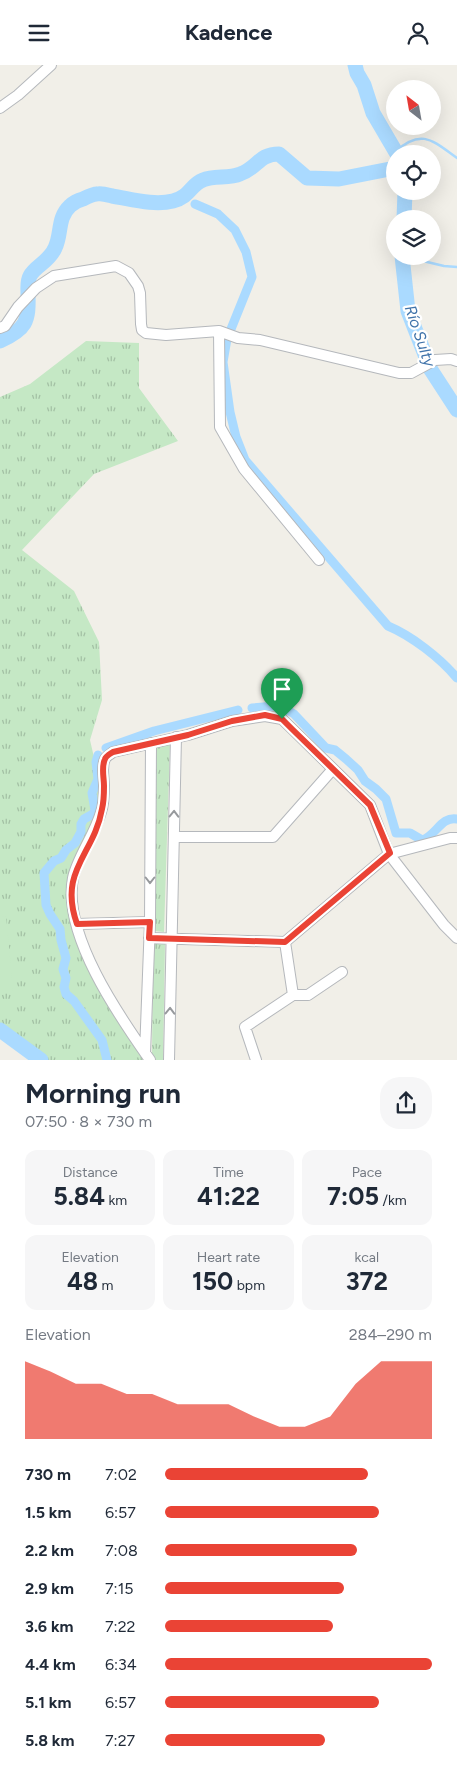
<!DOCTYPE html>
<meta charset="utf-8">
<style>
body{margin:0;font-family:Figtree,sans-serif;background:#f6f6f7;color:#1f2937;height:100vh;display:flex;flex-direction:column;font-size:19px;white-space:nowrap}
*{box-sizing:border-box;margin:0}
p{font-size:16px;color:#747a83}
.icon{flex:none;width:28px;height:28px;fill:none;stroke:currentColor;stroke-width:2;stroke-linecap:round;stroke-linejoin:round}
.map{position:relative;height:995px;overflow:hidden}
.panel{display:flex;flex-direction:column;background:#fff;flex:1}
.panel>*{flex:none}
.needle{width:32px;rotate:329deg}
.fabs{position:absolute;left:386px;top:15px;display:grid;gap:10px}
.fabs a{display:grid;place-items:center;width:55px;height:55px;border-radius:50%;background:#fff;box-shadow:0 5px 20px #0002;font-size:25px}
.pin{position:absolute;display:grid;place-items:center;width:42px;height:42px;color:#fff;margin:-51px -21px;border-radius:50% 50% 50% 0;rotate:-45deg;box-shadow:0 0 5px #0007}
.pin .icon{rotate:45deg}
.round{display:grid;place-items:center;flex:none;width:52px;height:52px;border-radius:20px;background:#f6f6f7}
.head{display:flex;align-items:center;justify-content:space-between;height:85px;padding:0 25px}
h1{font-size:28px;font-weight:700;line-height:38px}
.stats{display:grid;grid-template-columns:repeat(3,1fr);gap:8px;height:85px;padding:5px 25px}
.stats div{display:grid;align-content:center;border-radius:12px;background:#f6f6f7;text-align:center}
.stats b{font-size:25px;font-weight:700}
.stats small{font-size:14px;font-weight:400}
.stats p{font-size:14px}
.chart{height:140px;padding:10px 25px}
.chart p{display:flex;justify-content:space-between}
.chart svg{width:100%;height:90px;margin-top:5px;fill:#ea4335;opacity:.7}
ul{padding:0 25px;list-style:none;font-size:16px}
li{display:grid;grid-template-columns:80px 60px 1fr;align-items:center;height:38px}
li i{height:12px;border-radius:6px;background:#ea4335}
header{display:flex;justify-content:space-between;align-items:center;height:65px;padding:0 25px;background:#fff;font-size:22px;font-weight:700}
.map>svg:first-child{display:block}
.grass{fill:url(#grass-tufts)}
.pitch{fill:#c5e8c5}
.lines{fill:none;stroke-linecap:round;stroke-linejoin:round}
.stream{stroke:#aadaff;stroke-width:2.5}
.canal{stroke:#aadaff;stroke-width:9}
.river{stroke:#aadaff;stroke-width:15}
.minor-casing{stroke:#b5b8bc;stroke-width:12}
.minor{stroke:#fff;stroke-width:10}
.oneway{stroke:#979a9d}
.route-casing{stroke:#fff;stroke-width:10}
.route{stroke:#ea4335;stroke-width:6}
.labels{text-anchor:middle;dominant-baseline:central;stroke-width:4.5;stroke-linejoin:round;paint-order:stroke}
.water-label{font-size:16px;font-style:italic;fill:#4174aa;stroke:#fff}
</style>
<header><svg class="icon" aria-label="menu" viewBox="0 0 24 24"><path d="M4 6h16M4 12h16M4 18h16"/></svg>Kadence<svg class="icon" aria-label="person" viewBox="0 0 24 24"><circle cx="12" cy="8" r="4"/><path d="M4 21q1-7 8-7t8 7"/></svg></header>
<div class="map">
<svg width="457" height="995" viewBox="0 0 457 995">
<defs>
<pattern id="grass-tufts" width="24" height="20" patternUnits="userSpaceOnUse" patternTransform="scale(1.25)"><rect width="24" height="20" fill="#c5e8c5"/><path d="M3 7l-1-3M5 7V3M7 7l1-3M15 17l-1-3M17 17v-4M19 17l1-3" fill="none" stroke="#a3c0a4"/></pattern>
</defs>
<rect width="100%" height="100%" fill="#f1efe8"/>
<!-- grass -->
<path class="grass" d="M86,276L139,278V323L178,376L94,409L22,485L74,526L99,577L102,635L90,675L104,736L70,819L98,922L143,995H40L0,965V332L30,319Z
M170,679L164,867L155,866L156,683Z
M153,879H165L163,995H156L152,991Z"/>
<!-- pitch -->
<path class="pitch" d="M6,851L13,925L0,926V852Z"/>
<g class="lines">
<!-- stream -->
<path class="stream" d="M396,86C422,63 433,76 457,93
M402,191L444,201L457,202"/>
<!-- canal -->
<path class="canal" d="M195,139L218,149L235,165L246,187L252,212L229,269
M227,274L223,297L230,347L236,372L245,395L388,561C412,571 440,593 457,613
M252,643L275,641L284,643L294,649L326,683L335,685L346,694L358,705L365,716L376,724L386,734L396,768H410L422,775C436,771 441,751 457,754
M106,683L154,666L238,645
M98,690L96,697L98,714L92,728L95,745L93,749L84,754L81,759V767L75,778L66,785L61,793L54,796L44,808L46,840L50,849L60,864L61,875L66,893L63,904L66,913L64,922L66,929L74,936L102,975L107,995"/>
<!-- river -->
<path class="river" d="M355,0L357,8L364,20L373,48L397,89
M404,154L405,126
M402,191L408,246L431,305L457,345
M0,276C26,264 29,257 28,229C28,223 27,216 30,211C35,201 49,197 55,183C62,169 57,153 70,141C73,138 79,135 83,134C87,132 93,129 97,129C102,128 108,130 112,131C131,134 154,141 173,136C191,131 190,120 203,115C214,110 229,114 240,109C258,103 258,89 279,89L307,113L339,114L395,103
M0,965L41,995"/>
<!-- minor casing -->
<g class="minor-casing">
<path id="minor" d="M0,43L18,30L51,0
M0,263L5,261L18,242L36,223L54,211L116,201L129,208L138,221L140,228L141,259L142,265L146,268L166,270L219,266L238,273L260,275L399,308H411L435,295L451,294L457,296
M219,266L220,362L244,404L319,495
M174,772H273L333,704
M77,859L150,857
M149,873L285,877L389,789L450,773H457
M285,877L293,930
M145,988L150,857L151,678
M150,995C119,951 62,869 73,813C77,793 95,769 101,747C104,739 104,729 104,720C104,712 101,702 105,694C106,691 111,689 113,687L188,670L232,656L265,651L282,654L370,740L389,789L444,860L457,873
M169,995L176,672
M256,995L245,962L293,930H308L342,907"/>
</g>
<!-- minor -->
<use href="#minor" class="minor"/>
</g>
<!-- one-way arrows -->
<defs><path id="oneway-chevron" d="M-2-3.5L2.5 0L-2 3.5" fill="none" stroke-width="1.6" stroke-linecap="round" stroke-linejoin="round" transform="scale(1.25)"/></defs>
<g class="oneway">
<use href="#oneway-chevron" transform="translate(174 749) rotate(-89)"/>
<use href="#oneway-chevron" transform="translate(150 815) rotate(90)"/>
<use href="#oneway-chevron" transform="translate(170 946) rotate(-89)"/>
</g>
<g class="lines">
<!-- route casing -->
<g class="route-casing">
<path id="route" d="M265,650L282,654L292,664L370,740L390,788L285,877L149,873L150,857L77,859C58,805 94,790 102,744C104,736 104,728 104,721C104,712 101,702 105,694C106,691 110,689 113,687L188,670L232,656Z"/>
</g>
<!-- route -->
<use href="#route" class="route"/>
</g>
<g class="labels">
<!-- water labels -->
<g class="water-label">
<text transform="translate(420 271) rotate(71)">Río Sulty</text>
</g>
</g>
</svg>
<div class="fabs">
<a><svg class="needle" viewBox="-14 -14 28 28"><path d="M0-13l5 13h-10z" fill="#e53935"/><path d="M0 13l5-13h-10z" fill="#747a83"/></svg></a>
<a><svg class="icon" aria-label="locate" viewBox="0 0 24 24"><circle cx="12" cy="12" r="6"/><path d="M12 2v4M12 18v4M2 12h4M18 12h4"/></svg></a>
<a><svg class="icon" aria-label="layers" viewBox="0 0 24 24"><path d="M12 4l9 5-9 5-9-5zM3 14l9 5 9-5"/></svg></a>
</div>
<div class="pin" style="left:282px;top:654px;background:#1e9e55"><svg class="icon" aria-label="arrive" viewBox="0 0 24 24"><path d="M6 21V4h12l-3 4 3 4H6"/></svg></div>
</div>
<section class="panel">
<div class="head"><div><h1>Morning run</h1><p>07:50 · 8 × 730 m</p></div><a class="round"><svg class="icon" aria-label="share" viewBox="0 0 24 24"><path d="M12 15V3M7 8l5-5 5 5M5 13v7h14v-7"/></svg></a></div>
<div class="stats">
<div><p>Distance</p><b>5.84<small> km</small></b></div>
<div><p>Time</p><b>41:22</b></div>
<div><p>Pace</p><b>7:05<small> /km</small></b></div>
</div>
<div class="stats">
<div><p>Elevation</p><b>48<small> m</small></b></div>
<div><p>Heart rate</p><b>150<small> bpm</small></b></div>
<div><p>kcal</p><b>372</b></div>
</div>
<div class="chart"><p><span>Elevation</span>284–290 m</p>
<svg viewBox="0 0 160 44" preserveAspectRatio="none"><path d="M0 44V6L10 11L20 17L30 17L40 22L50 22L60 27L70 27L80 27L90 33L100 38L110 38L120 33L130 17L140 6L150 6L160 6V44z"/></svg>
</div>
<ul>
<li><b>730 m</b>7:02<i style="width:76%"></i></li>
<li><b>1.5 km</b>6:57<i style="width:80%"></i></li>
<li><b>2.2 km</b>7:08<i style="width:72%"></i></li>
<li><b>2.9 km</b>7:15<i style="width:67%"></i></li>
<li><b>3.6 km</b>7:22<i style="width:63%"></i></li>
<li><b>4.4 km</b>6:34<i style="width:100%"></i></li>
<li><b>5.1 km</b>6:57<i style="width:80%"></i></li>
<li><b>5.8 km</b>7:27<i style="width:60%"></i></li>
</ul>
</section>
